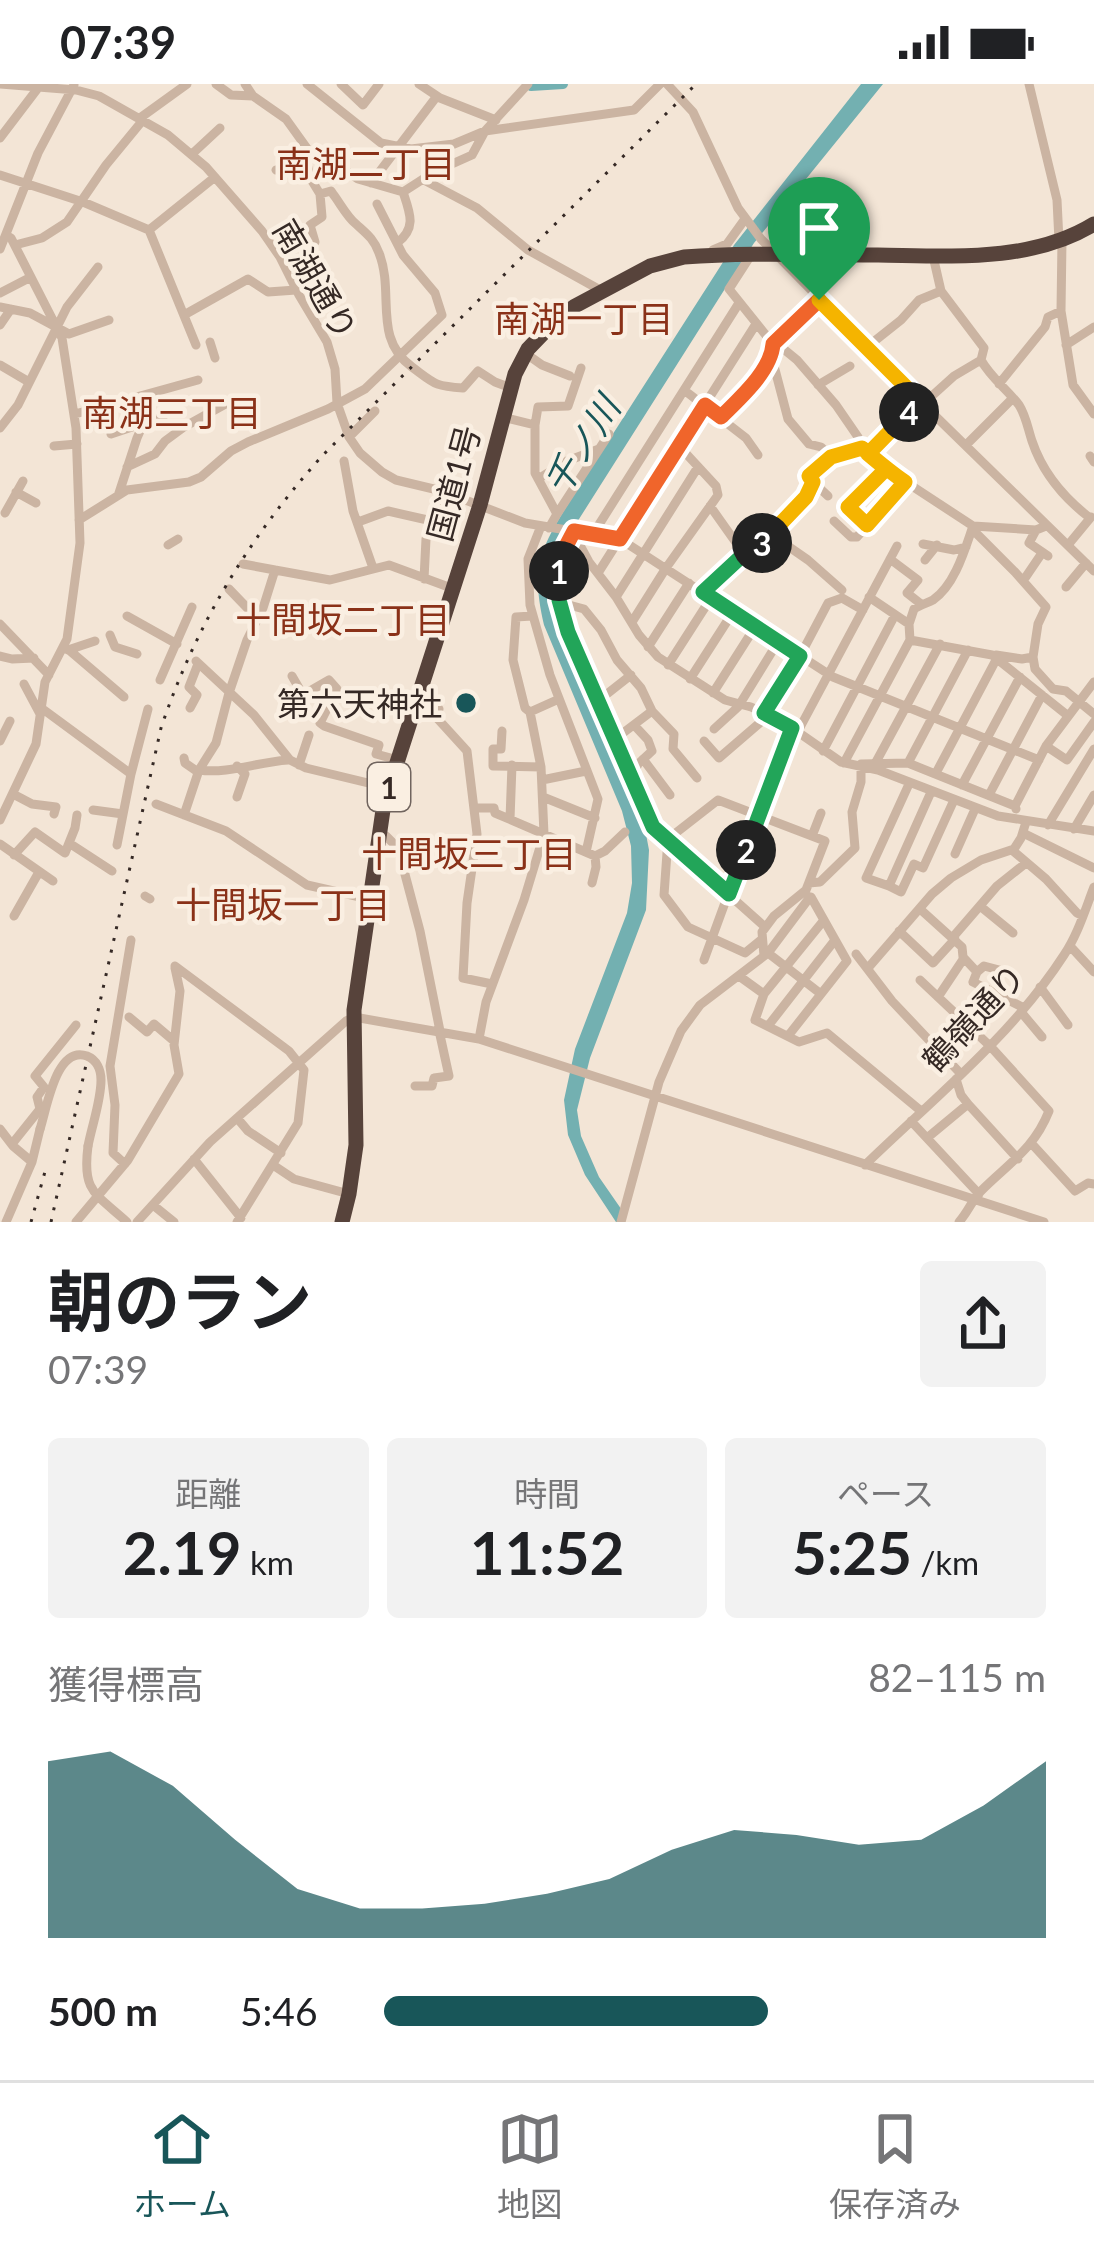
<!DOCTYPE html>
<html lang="ja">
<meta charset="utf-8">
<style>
body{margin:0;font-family:Lato,"Noto Sans JP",sans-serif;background:#f2f2f2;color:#202124;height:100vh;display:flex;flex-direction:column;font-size:45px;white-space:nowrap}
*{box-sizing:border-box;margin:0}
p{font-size:39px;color:#757577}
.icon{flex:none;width:66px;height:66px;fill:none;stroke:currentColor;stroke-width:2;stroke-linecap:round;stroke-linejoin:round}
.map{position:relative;height:1138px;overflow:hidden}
.panel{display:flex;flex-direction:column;background:#fff;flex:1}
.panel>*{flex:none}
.pin{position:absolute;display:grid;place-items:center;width:102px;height:102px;color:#fff;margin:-123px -51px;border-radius:50% 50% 50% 0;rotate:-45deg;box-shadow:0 0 12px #0007}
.pin .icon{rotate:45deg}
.km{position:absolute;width:60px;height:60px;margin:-30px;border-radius:50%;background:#222;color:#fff;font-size:33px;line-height:60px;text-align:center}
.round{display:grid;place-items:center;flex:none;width:126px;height:126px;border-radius:12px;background:#f2f2f2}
.overview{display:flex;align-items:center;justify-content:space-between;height:204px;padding:0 48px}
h1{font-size:66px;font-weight:700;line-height:90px}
.stats{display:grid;grid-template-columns:repeat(3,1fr);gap:18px;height:204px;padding:12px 48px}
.stats div{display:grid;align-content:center;border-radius:12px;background:#f2f2f2;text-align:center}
.stats b{font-size:60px;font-weight:700}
.stats small{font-size:33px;font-weight:400}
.stats p{font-size:33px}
.chart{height:336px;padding:24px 48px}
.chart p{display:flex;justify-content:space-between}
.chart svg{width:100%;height:216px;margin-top:12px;fill:#185659;opacity:.7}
ul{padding:0 48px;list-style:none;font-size:39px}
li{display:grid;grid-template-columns:192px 144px 1fr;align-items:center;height:90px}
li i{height:30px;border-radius:15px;background:#185659}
.status{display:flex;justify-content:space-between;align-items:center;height:84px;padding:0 60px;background:#fff;direction:ltr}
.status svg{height:33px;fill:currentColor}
.dock{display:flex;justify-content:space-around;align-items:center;height:168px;border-top:3px solid #e0e0e0;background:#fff;font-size:33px;color:#757577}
.dock a{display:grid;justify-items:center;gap:6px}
.dock .current{color:#185659}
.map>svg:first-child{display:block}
.water{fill:#73b0b1}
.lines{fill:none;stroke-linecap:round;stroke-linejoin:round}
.river{stroke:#73b0b1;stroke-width:10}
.minor{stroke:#cbb4a2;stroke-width:9}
.highway{stroke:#57433b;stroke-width:15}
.rail{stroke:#352925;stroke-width:3;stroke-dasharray:3 9;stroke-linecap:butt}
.minor-bridge{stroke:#cbb4a2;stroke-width:9}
.split-1-casing{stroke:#fff;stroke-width:24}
.split-2-casing{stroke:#fff;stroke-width:24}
.split-3-casing{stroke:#fff;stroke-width:24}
.split-4-casing{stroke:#fff;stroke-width:24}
.split-5-casing{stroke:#fff;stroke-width:24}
.split-1{stroke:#f0652b;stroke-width:15}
.split-2{stroke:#22a559;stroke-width:15}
.split-3{stroke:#22a559;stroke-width:15}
.split-4{stroke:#f5b400;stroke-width:15}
.split-5{stroke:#f5b400;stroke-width:15}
.poi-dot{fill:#185659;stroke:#faefe2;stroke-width:4.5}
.labels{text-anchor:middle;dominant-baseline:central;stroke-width:9;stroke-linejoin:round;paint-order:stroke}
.shield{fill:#faefe2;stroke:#70645e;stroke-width:3}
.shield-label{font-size:30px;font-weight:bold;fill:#352925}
.street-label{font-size:33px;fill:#352925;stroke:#faefe2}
.poi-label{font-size:33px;fill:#352925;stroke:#faefe2;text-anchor:end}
.neighbourhood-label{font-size:36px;fill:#8a3118;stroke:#faefe2}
.water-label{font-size:36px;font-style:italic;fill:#185659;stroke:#faefe2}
</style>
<div class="status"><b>07:39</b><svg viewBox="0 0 49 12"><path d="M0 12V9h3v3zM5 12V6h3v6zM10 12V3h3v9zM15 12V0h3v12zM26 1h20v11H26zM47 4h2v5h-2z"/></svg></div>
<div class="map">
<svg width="1094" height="1138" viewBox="0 0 1094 1138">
<rect width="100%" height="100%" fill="#f3e5d6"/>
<!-- water -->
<path class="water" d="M861,0H883L754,159L567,454C551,481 555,508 560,538L642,729L649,766L646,826L590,974L577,1026L581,1052L599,1093L626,1132L625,1138H616L585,1091L568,1051L564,1016L575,965L627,829L632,799L631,762L622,727L544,541C531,485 539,467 568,420L734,161Z"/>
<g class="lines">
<!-- river -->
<path class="river" d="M531,2L563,0"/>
<!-- minor -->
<path class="minor" d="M0,0L76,6L99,12L168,51L206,83L262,147L280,173L299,211L327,258L335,285L337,319L349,353L360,369L382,388L396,396L442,407L525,439L620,455L833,593L1039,676
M216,0L231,11L253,12
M245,0L253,12L286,35L314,74
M307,0L381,59L411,65L454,60L485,47L634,26L660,0
M341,0L363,21L379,0
M419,0L440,14L496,36
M667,0L693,28L738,124L761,155L923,320L1094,487
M1029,0L1057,116L1059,157
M140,34L187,0
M0,54L38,4
M192,70L220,44
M306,77L312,97L320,110L331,107L333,110C340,119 347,133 356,140C367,150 374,155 379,169C395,209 372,254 412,283C435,300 434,302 463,304L478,287L495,298L511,304
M276,86L314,74L330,76L358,95L403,108L434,88L472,71L485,47L528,0
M0,91L83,118L149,146
M424,96L477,124L528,166L602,207
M371,99L437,12
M149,146L196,261
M149,146L215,93
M1062,156L1061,227L1073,301L1094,330
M315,158L310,141L322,133L320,110
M397,159C417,144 410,129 403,108
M15,161L42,154L67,138L106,81L143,36
M0,165L38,69L74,1
M713,166L727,160L745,135
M751,171L729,205L773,260V278L788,335L809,360L821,363L831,373
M933,172L941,207L984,264L981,276C991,294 1007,305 1019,321C1026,332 1028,345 1032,357C1043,390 1064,414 1090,434
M0,209L31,193
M0,223L30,229L69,250L109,236
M184,231L248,195L268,208L296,206
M0,241L11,225
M210,258L215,274
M775,258L797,276L836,321L858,353L861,364L886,385L973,442L1036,446L1046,442
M773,260L819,216
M1066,261L1094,243
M867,263L901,236L919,216L941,207
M525,269L542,281L570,292
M0,281L29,298
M999,300L1045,243L1048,233L1061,227
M818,301L850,282
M684,306L746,354L758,371
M923,320L954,292L981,276
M75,330L198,296
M502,333L535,341V389L557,430L549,444
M721,333L749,304L771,272
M535,341L538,323L568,322L581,284
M0,344L18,321L67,223L98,183
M111,350L162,333L171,326
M349,353L375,327
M966,361L1013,314
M54,362L77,360
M869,370L920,317
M1090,372L1094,378
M344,377L353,427L373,484
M127,383L155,370L165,357L184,343L229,318
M538,395L567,377L599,365
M813,398L828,412
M16,408L36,419
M119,409L137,354L145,336L141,312
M5,429L23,397
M557,430L609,350
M79,436L127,406L189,398L201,393L231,367L248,358L328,325L365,305L442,231L435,209L403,171L377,120
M834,437L851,453H857L905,398
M358,438L388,427L432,437
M867,441L847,423L886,385
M541,442L528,475L530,521L550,591L598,715L586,768
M972,445L1015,488L1046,523L1038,540L1033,573L1035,585L1053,605L1066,607L1094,630
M1036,446L1029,459L1048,472
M575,447L576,454L589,478L616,513L639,551L658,573L725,616L751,623L782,637L841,678L878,686L998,732L1094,747
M575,447C558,476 556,501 563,533L653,743L765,843
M593,450L739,219
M772,451L808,476L842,506
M923,460L954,466L966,463
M168,461L178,455
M1068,461L1091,433
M744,470C771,454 801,427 813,398L809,392L831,373L861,364
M890,475L918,496L907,509L921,520
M925,476L937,461
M243,480L275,486
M598,489L756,240
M424,495L426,455L442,407
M1023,497L1042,469
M1066,503L1086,479
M229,505L257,534
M703,508L744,470L710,422
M559,510L569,521L584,525L601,546L617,576L641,604L652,627L674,650L673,665L697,694
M616,513L698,383
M869,513L909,540L910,556L992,571L1067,631
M127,532L177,560
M632,538L666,484L718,411L716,402L679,362
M0,540L49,591
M909,540L914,525C920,521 927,519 933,516C955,501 965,465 973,442
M110,551L115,563L137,570
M648,563L689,499
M68,566L95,557
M69,566L124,613
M996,571L1022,575L1033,573
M0,572L12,575L34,574
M196,577L254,631L290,676L306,684L389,704
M668,581L711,514
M292,592L303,611L329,596L337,605L320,639L324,642L379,661L376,670L398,676
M690,595L733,528
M160,596L192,523
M24,600L40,630
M420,609L433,615L439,625L436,633L467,667L477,750L467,819L463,894L492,900
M713,609L755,543
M598,617L631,591
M40,623L131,690
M190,624L197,611L189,603L198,580
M530,628L559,615
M714,645L738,623L778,558
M502,647L501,665H493V682L541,683
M797,649L897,462
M615,655L652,627
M0,657L10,637
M704,657L719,674L762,637L764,629L800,572L828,519L842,514L863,526
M1046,662L1067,676L1094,638
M823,667L895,531
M184,674L185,679L198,688
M643,675L670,711
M876,678L940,560
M844,679L910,556
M908,679L968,566
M299,681L309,651
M237,682L245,690L237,713
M199,686C228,690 258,678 288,676
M936,689L997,574
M632,693L638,680L652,667L648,656L634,641
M542,696L586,687
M909,700L866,794L889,802L931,708
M962,701L1020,593
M13,710L32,720L56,723L54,730
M989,711L1042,611
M543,713L595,734
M156,720L226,747L307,801L369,815
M474,724H494L495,729L595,772L605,767L625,748
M1016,725L1015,722L1046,662L1094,598
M93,726L123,730
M184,731L199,686L216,659L229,609L247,556L263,524L275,486L330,496L389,481L454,505
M510,735L512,681
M0,736L36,660L45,598L67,555L80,459L76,344L62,254L11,154L6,151
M1048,741L1094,665
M1074,745L1094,711
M378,749L386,752L398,764L420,847L440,947
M1023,749L1094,784
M812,752L821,729
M69,759L112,787
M0,760L53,797
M117,761L131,690L148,625
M1012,766L1046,795L1077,829L1083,832
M955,770L975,725
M14,771L35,748L65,769L75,744L77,731
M592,799L596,783L595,772
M809,799L820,798L855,764L852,728L861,698V680L908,679L1015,722
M889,802L901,808L914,780L923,784L954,716
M145,812L150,815
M980,822L1013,849
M920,825L962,863L963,873L977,888L973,898L1024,924
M14,832L39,788
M899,847L933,879L955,855
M953,853L997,802L1026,779
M761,856L745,869L688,843L664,811L668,755L718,716L825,757L806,806L774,832L762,848L764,872
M1070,862L1094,888
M768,869L821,910
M856,870L892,917L961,990
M704,876L759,726L792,644
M175,882L289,967L304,986L298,1039L237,1138
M868,884L932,810L951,794L981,776L1014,765L1021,754L1026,738
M977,888L984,882L1003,887
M739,892L764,910L755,936L799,958L827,949L921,1027
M920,896L991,963L1049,1027C1034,1065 1009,1079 981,1107C972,1116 968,1128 959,1138
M1040,903L1068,941
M764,910L824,836
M938,913L964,874
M1021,928L1042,953
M129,933L147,948L154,940L174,957
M768,942L835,856
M788,952L847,877L811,813
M479,955L486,918L524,816L544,750L541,683L530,628L525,624L513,576L516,533L532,532
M956,995L961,1011L968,1020L1018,1075
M415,1002H432L434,994L449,992L440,951L442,948
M237,1034L248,1047L281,1069
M911,1037L979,1110
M0,1045L13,1062L32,1078
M927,1054L968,1020
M12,1060L40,1025L37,1013L44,1003L35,992L76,941
M1032,1060L1075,1107L1088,1099L1094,1100
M88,1062C82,1108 95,1109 127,1138
M194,1075L241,1134
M125,1080L113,1069L115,1021L110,982L131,856
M273,1081L294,1095L349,1110
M865,1081C934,1014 1011,953 1064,871C1078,850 1085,826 1094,803
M153,1121L174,1138
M6,1138L32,1078L40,1045
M76,1138L128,1076L179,990L174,961L180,907L175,884
M137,1138L210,1058L346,937L354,933L479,955L1044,1138
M621,1138L659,998L681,947L700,921L768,869L810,813"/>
<!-- highway -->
<path class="highway" d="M342,1138L349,1110L356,1061L354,926L384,719L480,421L515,290L528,265L555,237L575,222L650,182L684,173C748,168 814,171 878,171C949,172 1031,179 1094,140"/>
<!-- rail -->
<path class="rail" d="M31,1138L46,1084
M51,1138L161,644C196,540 250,452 323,371L696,0"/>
<!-- minor-bridge -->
<path class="minor-bridge" d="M40,1045C47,1024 56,961 87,972C97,976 101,986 101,996C101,1017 92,1041 88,1062"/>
</g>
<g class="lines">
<!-- split-1 casing -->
<g class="split-1-casing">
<path id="split-1" d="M559,487L564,466L574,447L620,455L705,321L721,333C740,314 771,287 773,260L819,216"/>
</g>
<!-- split-2 casing -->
<g class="split-2-casing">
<path id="split-2" d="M559,487V516L568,548L653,743L729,810L746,766"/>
</g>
<!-- split-3 casing -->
<g class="split-3-casing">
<path id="split-3" d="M746,766L792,644L764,629L800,572L703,508L744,470L762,459"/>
</g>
<!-- split-4 casing -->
<g class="split-4-casing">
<path id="split-4" d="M762,459L806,413L813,398L809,392L831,373L862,364C876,376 890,388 905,398L867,441L848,423L886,385L868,370L909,328"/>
</g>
<!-- split-5 casing -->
<g class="split-5-casing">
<path id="split-5" d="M819,216L920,317L909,328"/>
</g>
<!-- split-1 -->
<use href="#split-1" class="split-1"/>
<!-- split-2 -->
<use href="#split-2" class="split-2"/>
<!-- split-3 -->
<use href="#split-3" class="split-3"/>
<!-- split-4 -->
<use href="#split-4" class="split-4"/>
<!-- split-5 -->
<use href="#split-5" class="split-5"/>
</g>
<!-- markers -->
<circle class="poi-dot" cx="466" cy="619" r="12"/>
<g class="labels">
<!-- shield labels -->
<rect class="shield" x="368" y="679" width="42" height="48" rx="9"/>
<g class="shield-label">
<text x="389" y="703">1</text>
</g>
<!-- street labels -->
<g class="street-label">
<text transform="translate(316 195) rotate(60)">南湖通り</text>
<text transform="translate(453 399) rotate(-75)">国道1号</text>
<text transform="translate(973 933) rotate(-47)">鶴嶺通り</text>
</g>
<!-- poi labels -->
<g class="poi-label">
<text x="442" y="619">第六天神社</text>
</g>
<!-- neighbourhood labels -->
<g class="neighbourhood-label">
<text x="366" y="79">南湖二丁目</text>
<text x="584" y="234">南湖一丁目</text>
<text x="172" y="328">南湖三丁目</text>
<text x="343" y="535">十間坂二丁目</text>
<text x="469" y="769">十間坂三丁目</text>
<text x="283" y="820">十間坂一丁目</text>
</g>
<!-- water labels -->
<g class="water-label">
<text transform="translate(581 361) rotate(-58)">千ノ川</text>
</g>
</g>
</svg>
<div class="pin" style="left:819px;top:216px;background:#1e9e55"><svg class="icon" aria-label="arrive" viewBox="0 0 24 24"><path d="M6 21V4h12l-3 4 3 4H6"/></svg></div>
<b class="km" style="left:559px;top:487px">1</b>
<b class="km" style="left:746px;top:766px">2</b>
<b class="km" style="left:762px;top:459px">3</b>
<b class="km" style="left:909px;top:328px">4</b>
</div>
<section class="panel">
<div class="overview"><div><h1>朝のラン</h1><p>07:39</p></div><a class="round"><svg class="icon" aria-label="share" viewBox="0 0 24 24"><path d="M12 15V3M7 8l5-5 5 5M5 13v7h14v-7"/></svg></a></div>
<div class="stats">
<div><p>距離</p><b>2.19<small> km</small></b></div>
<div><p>時間</p><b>11:52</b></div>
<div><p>ペース</p><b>5:25<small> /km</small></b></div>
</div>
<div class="chart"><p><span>獲得標高</span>82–115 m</p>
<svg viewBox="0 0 160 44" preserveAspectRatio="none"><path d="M0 44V8L10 6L20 13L30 24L40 34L50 38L60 38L70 37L80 35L90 32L100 26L110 22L120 23L130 25L140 24L150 17L160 8V44z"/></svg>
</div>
<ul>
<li><b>500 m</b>5:46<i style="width:58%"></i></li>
</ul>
</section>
<nav class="dock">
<a class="current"><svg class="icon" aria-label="home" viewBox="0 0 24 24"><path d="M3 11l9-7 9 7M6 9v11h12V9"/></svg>ホーム</a>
<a><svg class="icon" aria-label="map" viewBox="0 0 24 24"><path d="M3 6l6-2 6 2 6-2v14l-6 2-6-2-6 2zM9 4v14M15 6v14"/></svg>地図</a>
<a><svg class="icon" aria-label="saved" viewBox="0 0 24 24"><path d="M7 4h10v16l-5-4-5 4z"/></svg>保存済み</a>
</nav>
